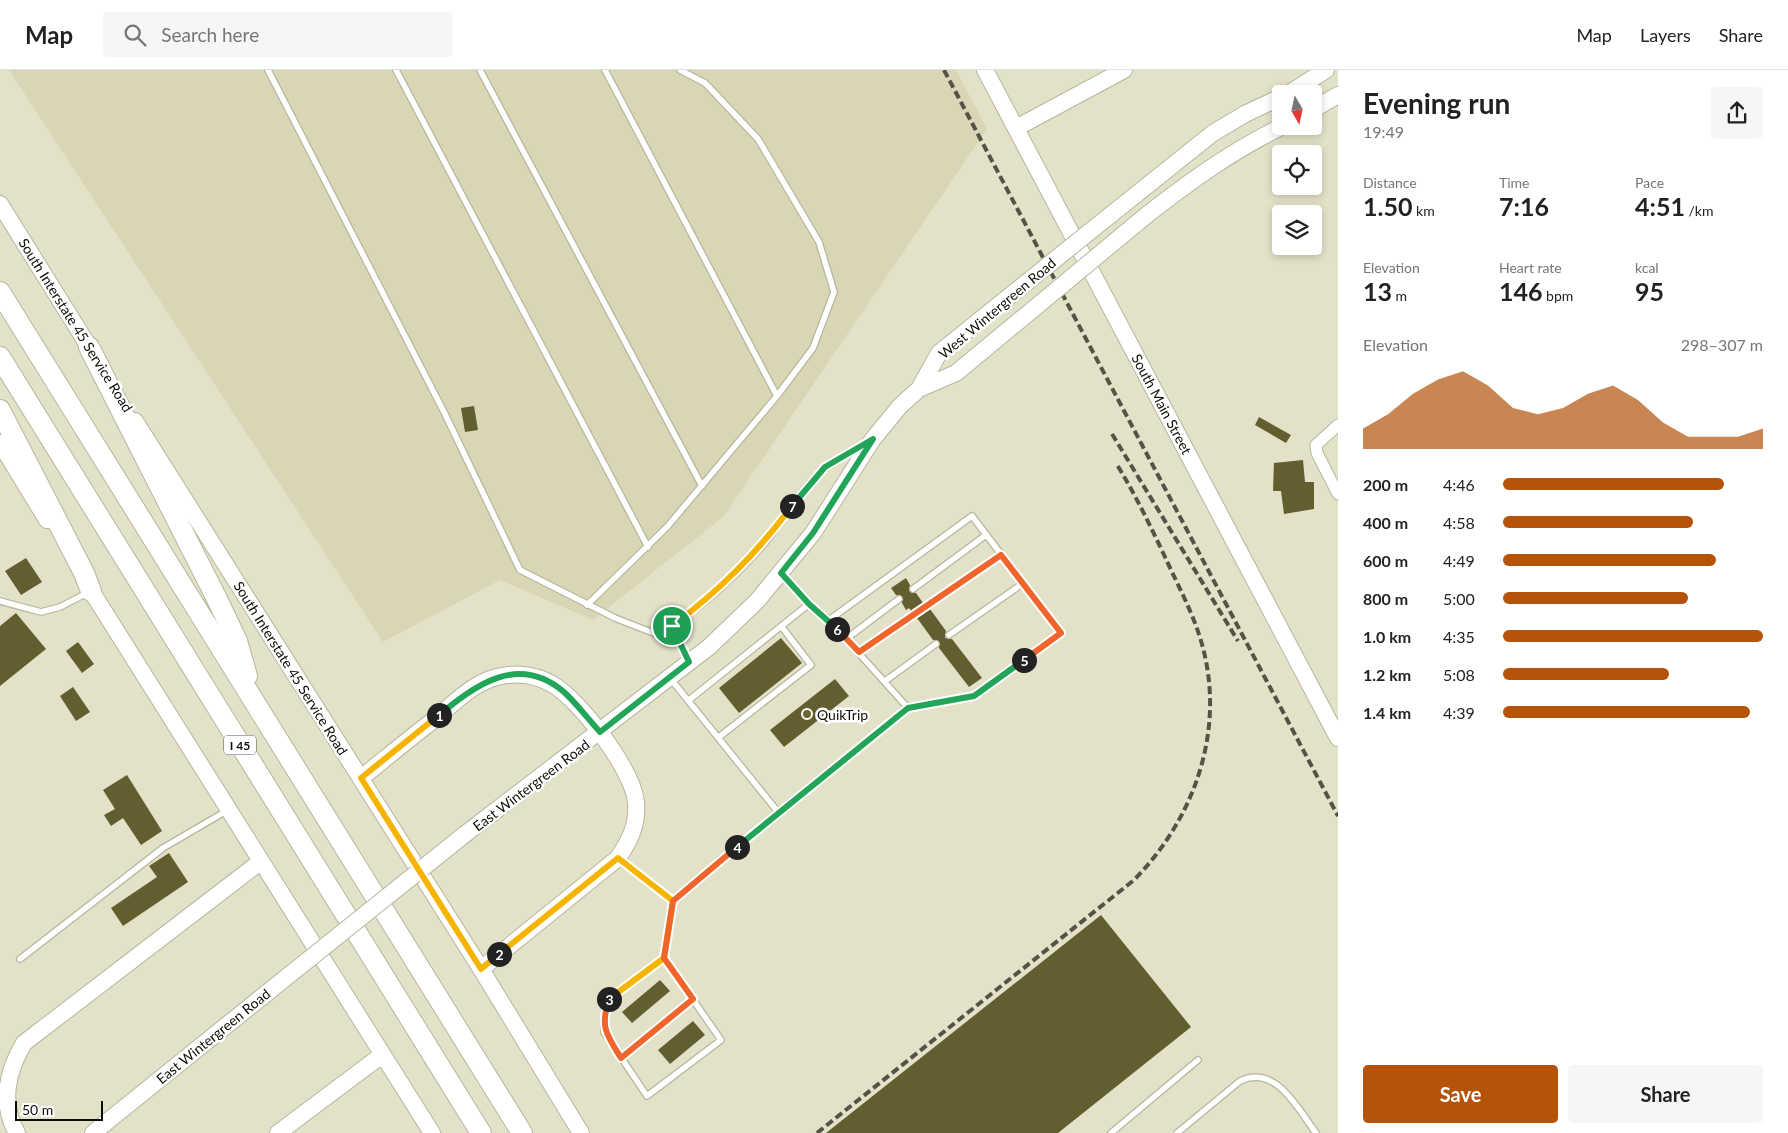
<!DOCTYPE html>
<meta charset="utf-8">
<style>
body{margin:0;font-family:Lato,sans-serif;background:#f6f6f6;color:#222;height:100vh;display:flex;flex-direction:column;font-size:19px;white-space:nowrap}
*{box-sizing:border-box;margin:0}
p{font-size:16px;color:#767676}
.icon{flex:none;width:28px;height:28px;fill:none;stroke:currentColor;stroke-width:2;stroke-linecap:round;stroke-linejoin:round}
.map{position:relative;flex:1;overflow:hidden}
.drawer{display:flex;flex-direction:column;background:#fff;width:450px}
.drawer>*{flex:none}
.needle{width:32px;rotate:171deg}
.controls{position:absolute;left:1272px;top:15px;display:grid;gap:10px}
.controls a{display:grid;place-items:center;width:50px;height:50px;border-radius:5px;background:#fff;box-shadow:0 2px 8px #0003;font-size:25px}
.scale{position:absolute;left:15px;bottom:12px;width:88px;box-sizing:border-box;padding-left:5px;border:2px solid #0f0e06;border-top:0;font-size:14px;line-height:18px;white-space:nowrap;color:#0f0e06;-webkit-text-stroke:4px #fff;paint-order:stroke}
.pin{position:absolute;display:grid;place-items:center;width:42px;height:42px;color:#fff;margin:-21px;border:2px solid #fff;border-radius:50%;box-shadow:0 1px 5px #0007}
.km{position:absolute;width:25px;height:25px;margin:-12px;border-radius:50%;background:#222;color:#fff;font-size:14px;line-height:25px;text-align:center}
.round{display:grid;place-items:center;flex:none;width:52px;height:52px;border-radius:5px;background:#f6f6f6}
.overview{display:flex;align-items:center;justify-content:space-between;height:85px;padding:0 25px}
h1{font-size:28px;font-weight:700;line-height:38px}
.stats{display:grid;grid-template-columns:repeat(3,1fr);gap:8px;height:85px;padding:5px 25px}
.stats div{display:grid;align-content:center}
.stats b{font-size:25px;font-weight:700}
.stats small{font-size:14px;font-weight:400}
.stats p{font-size:14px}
.chart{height:140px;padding:10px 25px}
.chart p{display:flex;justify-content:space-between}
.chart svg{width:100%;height:90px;margin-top:5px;fill:#b45309;opacity:.7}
.action{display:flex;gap:10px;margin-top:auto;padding:10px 25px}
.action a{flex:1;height:58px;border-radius:5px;background:#b45309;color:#fff;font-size:20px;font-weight:700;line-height:58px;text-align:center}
.action a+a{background:#f6f6f6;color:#222}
ul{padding:0 25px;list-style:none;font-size:16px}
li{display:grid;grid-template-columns:80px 60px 1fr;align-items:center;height:38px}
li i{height:12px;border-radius:6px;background:#b45309}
header{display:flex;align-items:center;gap:30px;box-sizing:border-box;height:70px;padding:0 25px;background:#fff;border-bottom:1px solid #e0e0e0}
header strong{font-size:24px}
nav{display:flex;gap:28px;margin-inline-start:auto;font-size:18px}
.search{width:350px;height:45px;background:#f6f6f6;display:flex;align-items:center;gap:12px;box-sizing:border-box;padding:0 18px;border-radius:5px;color:#767676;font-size:19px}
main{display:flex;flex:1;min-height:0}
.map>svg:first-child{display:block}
.built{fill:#d9d6b6}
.building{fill:#635e2f}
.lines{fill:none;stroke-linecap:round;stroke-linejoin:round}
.lane-casing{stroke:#b7b69d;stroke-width:8}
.street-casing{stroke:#b7b69d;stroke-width:13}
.secondary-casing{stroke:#b7b69d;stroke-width:18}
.highway-casing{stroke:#b7b69d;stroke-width:22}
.lane{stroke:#fff;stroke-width:5.5}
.street{stroke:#fff;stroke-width:11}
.secondary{stroke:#fff;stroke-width:16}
.highway{stroke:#fff;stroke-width:20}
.rail{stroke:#545345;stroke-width:4;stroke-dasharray:8 4;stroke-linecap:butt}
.secondary-bridge-casing{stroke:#b7b69d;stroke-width:18;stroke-linecap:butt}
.secondary-bridge{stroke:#fff;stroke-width:16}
.split-1-casing{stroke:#fff;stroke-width:10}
.split-2-casing{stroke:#fff;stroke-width:10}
.split-3-casing{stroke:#fff;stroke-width:10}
.split-4-casing{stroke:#fff;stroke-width:10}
.split-5-casing{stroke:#fff;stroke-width:10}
.split-6-casing{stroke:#fff;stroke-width:10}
.split-7-casing{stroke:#fff;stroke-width:10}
.split-8-casing{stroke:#fff;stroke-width:10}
.split-1{stroke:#22a559;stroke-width:6}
.split-2{stroke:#f5b400;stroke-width:6}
.split-3{stroke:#f5b400;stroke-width:6}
.split-4{stroke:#f0652b;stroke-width:6}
.split-5{stroke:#22a559;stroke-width:6}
.split-6{stroke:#f0652b;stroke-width:6}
.split-7{stroke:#22a559;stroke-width:6}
.split-8{stroke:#f5b400;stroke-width:6}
.poi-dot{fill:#6b6633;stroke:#fff;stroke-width:2}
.labels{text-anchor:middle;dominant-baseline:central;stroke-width:5;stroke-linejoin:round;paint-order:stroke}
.shield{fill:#fff;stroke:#575651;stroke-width:1}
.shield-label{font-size:12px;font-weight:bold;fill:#0f0e06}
.street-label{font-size:14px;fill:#0f0e06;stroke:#fff}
.poi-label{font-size:14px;fill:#0f0e06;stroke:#fff;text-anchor:start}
</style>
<header>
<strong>Map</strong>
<div class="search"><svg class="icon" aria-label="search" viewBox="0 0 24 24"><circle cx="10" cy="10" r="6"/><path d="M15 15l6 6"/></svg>Search here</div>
<nav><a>Map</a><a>Layers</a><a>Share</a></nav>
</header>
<main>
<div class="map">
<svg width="1338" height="1063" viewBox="0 0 1338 1063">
<rect width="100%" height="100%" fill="#e3e1c8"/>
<!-- built -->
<path class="built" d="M9,0H956L987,59L723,447L593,550L500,510L383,572Z"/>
<!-- building -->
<path class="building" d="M474,336L478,360L465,362L461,338Z
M1259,347L1291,365L1286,373L1255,355Z
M1303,390L1305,412H1314V439L1284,444L1281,421H1273L1274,393Z
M26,488L42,512L21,525L5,501Z
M906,508L910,515L909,521L916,523L923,533L911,541L909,538L906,540L902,533V526L896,525L891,518Z
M930,539L946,561L945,568L952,569L982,608L969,617L939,578V571L933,570L917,548Z
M16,543L46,579L0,616V556Z
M781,568L802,593L739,643L719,618Z
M78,572L94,594L82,603L66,581Z
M835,609L849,626L784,677L770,660Z
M73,617L90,642L76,651L60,626Z
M127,705L162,761L141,775L123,748L111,756L104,745L115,739L103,720Z
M169,783L188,812L123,856L111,838L157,807L149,796Z
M1101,845L1191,957L1058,1063H826Z
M660,910L670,921L632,953L622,942Z
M693,951L705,965L670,994L658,980Z"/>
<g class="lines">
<!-- lane casing -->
<g class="lane-casing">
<path id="lane" d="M268,0L444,342L520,500L615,548L656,564C695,545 736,506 764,474C783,452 804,413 827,397C838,389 851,382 863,375
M396,0L648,477
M480,0L702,416
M605,0L777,326
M913,519L986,465
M0,531L41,542L60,537L89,522
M587,535L667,457L777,326L813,278L834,222L819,172L758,69L705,13L680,0
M829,550L908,638
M672,556L688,590
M949,565L1022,514
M846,569L899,529
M859,582L1001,485
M670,608L778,742
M885,611L936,574
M689,630L809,534
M719,667L811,595L781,556
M620,790L673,831L778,742L908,638L974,626L1061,563L972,446L829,550L809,534L782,505
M664,888L610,928L605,943L604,962L647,1026L721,970L664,888L673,831
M20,889L163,778L228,740
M621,988L693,929
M1111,1063L1198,990
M1177,1063L1240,1011C1276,994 1298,1039 1316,1063"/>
</g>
<!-- street casing -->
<g class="street-casing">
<path id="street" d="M1338,355L1316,375L1317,383L1338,424"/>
</g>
<!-- secondary casing -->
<g class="secondary-casing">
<path id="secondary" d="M985,0L1338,668
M1288,24L1326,0
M1314,39L1338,25
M1016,58L1124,0
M0,134L96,288
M1148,144C1193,109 1232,81 1283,56
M1088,163L1213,63L1245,44L1281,27
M135,351L481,899L581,1063
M0,373L47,450
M85,511L432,1063
M361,708C386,688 410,668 435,649C454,633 473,613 497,607C516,602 536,605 552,614C580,630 633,700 636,732C638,755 630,770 618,788L481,899
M464,765L709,577L757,531L813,463L873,369L900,336L919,319
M17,1063C0,1034 7,1001 24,973L260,792
M93,1063L268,922
M278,1063L382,985"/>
</g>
<!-- highway casing -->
<g class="highway-casing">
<path id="highway" d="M0,222L522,1063
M89,277L216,527L237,571L247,606
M0,287L481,1063
M0,340L84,503L91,521"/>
</g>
<!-- lane -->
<use href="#lane" class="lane"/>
<!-- street -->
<use href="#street" class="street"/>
<!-- secondary -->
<use href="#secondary" class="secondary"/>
<!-- highway -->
<use href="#highway" class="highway"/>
<!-- rail -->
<path class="rail" d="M944,0L1338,746
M1112,364L1238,571
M817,1063L1134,810C1193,750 1224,665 1204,582C1196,548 1179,518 1165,487C1150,455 1135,424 1116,393"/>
<!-- secondary-bridge casing -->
<g class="secondary-bridge-casing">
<path id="secondary-bridge" d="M919,319L956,303L1148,144
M919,319L939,283L1088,163
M268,922L464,765"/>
</g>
<!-- secondary-bridge -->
<use href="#secondary-bridge" class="secondary-bridge"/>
</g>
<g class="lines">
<!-- split-1 casing -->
<g class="split-1-casing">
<path id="split-1" d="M439,645C476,615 518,583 564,622C577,634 588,649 600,662L689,592L672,556"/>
</g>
<!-- split-2 casing -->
<g class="split-2-casing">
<path id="split-2" d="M439,645L361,708L481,899L499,884"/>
</g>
<!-- split-3 casing -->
<g class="split-3-casing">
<path id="split-3" d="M499,884L618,788L673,831L664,888L609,929"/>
</g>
<!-- split-4 casing -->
<g class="split-4-casing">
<path id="split-4" d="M609,929C600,957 606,964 621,988L693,929L664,888L673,831L737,777"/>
</g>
<!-- split-5 casing -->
<g class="split-5-casing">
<path id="split-5" d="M737,777L908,638L974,626L1024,590"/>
</g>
<!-- split-6 casing -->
<g class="split-6-casing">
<path id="split-6" d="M837,559L859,582L1001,485L1061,563L1024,590"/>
</g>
<!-- split-7 casing -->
<g class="split-7-casing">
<path id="split-7" d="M792,436L825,397L873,369L813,463L781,503L809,534L837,559"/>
</g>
<!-- split-8 casing -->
<g class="split-8-casing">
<path id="split-8" d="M672,556C720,520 756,484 792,436"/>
</g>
<!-- split-1 -->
<use href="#split-1" class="split-1"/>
<!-- split-2 -->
<use href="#split-2" class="split-2"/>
<!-- split-3 -->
<use href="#split-3" class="split-3"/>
<!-- split-4 -->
<use href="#split-4" class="split-4"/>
<!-- split-5 -->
<use href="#split-5" class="split-5"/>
<!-- split-6 -->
<use href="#split-6" class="split-6"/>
<!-- split-7 -->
<use href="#split-7" class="split-7"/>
<!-- split-8 -->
<use href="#split-8" class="split-8"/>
</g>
<!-- markers -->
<circle class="poi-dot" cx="807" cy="644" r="5"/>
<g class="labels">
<!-- shield labels -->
<rect class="shield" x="224" y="665.5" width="32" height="19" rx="4"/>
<g class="shield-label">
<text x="240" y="675">I 45</text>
</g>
<!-- street labels -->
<g class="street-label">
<text transform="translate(997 238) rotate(-40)">West Wintergreen Road</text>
<text transform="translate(76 255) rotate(58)">South Interstate 45 Service Road</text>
<text transform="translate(1162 334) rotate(62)">South Main Street</text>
<text transform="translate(291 598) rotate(58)">South Interstate 45 Service Road</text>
<text transform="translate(531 715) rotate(-37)">East Wintergreen Road</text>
<text transform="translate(213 966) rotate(-39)">East Wintergreen Road</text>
</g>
<!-- poi labels -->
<g class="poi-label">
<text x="817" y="644">QuikTrip</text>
</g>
</g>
</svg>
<div class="controls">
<a><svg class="needle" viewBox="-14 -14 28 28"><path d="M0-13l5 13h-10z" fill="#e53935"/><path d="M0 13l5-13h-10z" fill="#767676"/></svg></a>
<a><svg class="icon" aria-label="locate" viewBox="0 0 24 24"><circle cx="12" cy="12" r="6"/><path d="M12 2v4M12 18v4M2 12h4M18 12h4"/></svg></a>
<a><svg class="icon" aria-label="layers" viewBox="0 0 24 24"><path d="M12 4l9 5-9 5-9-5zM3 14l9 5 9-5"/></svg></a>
</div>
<div class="scale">50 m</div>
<div class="pin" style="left:672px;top:556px;background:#1e9e55"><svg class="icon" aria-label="arrive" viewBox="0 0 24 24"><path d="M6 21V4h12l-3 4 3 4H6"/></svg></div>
<b class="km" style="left:439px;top:645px">1</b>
<b class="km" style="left:499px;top:884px">2</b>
<b class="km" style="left:609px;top:929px">3</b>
<b class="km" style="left:737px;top:777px">4</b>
<b class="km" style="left:1024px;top:590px">5</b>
<b class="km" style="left:837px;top:559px">6</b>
<b class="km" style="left:792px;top:436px">7</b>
</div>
<section class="drawer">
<div class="overview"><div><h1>Evening run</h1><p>19:49</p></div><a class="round"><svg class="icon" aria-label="share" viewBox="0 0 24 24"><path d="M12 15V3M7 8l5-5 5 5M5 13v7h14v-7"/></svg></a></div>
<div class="stats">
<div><p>Distance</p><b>1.50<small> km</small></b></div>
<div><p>Time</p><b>7:16</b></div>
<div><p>Pace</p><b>4:51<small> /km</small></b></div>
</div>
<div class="stats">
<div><p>Elevation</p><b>13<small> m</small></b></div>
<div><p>Heart rate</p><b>146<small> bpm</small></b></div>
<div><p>kcal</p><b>95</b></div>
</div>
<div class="chart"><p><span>Elevation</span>298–307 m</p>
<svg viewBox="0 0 160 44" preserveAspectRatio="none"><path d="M0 44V34L10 27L20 17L30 10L40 6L50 13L60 24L70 27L80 24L90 17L100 13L110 20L120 31L130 38L140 38L150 38L160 34V44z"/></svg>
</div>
<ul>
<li><b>200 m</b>4:46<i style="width:85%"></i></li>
<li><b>400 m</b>4:58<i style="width:73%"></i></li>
<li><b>600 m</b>4:49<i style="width:82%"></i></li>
<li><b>800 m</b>5:00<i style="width:71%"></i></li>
<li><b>1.0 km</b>4:35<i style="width:100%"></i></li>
<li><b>1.2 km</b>5:08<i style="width:64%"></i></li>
<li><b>1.4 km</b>4:39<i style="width:95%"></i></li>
</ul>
<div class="action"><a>Save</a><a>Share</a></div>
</section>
</main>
